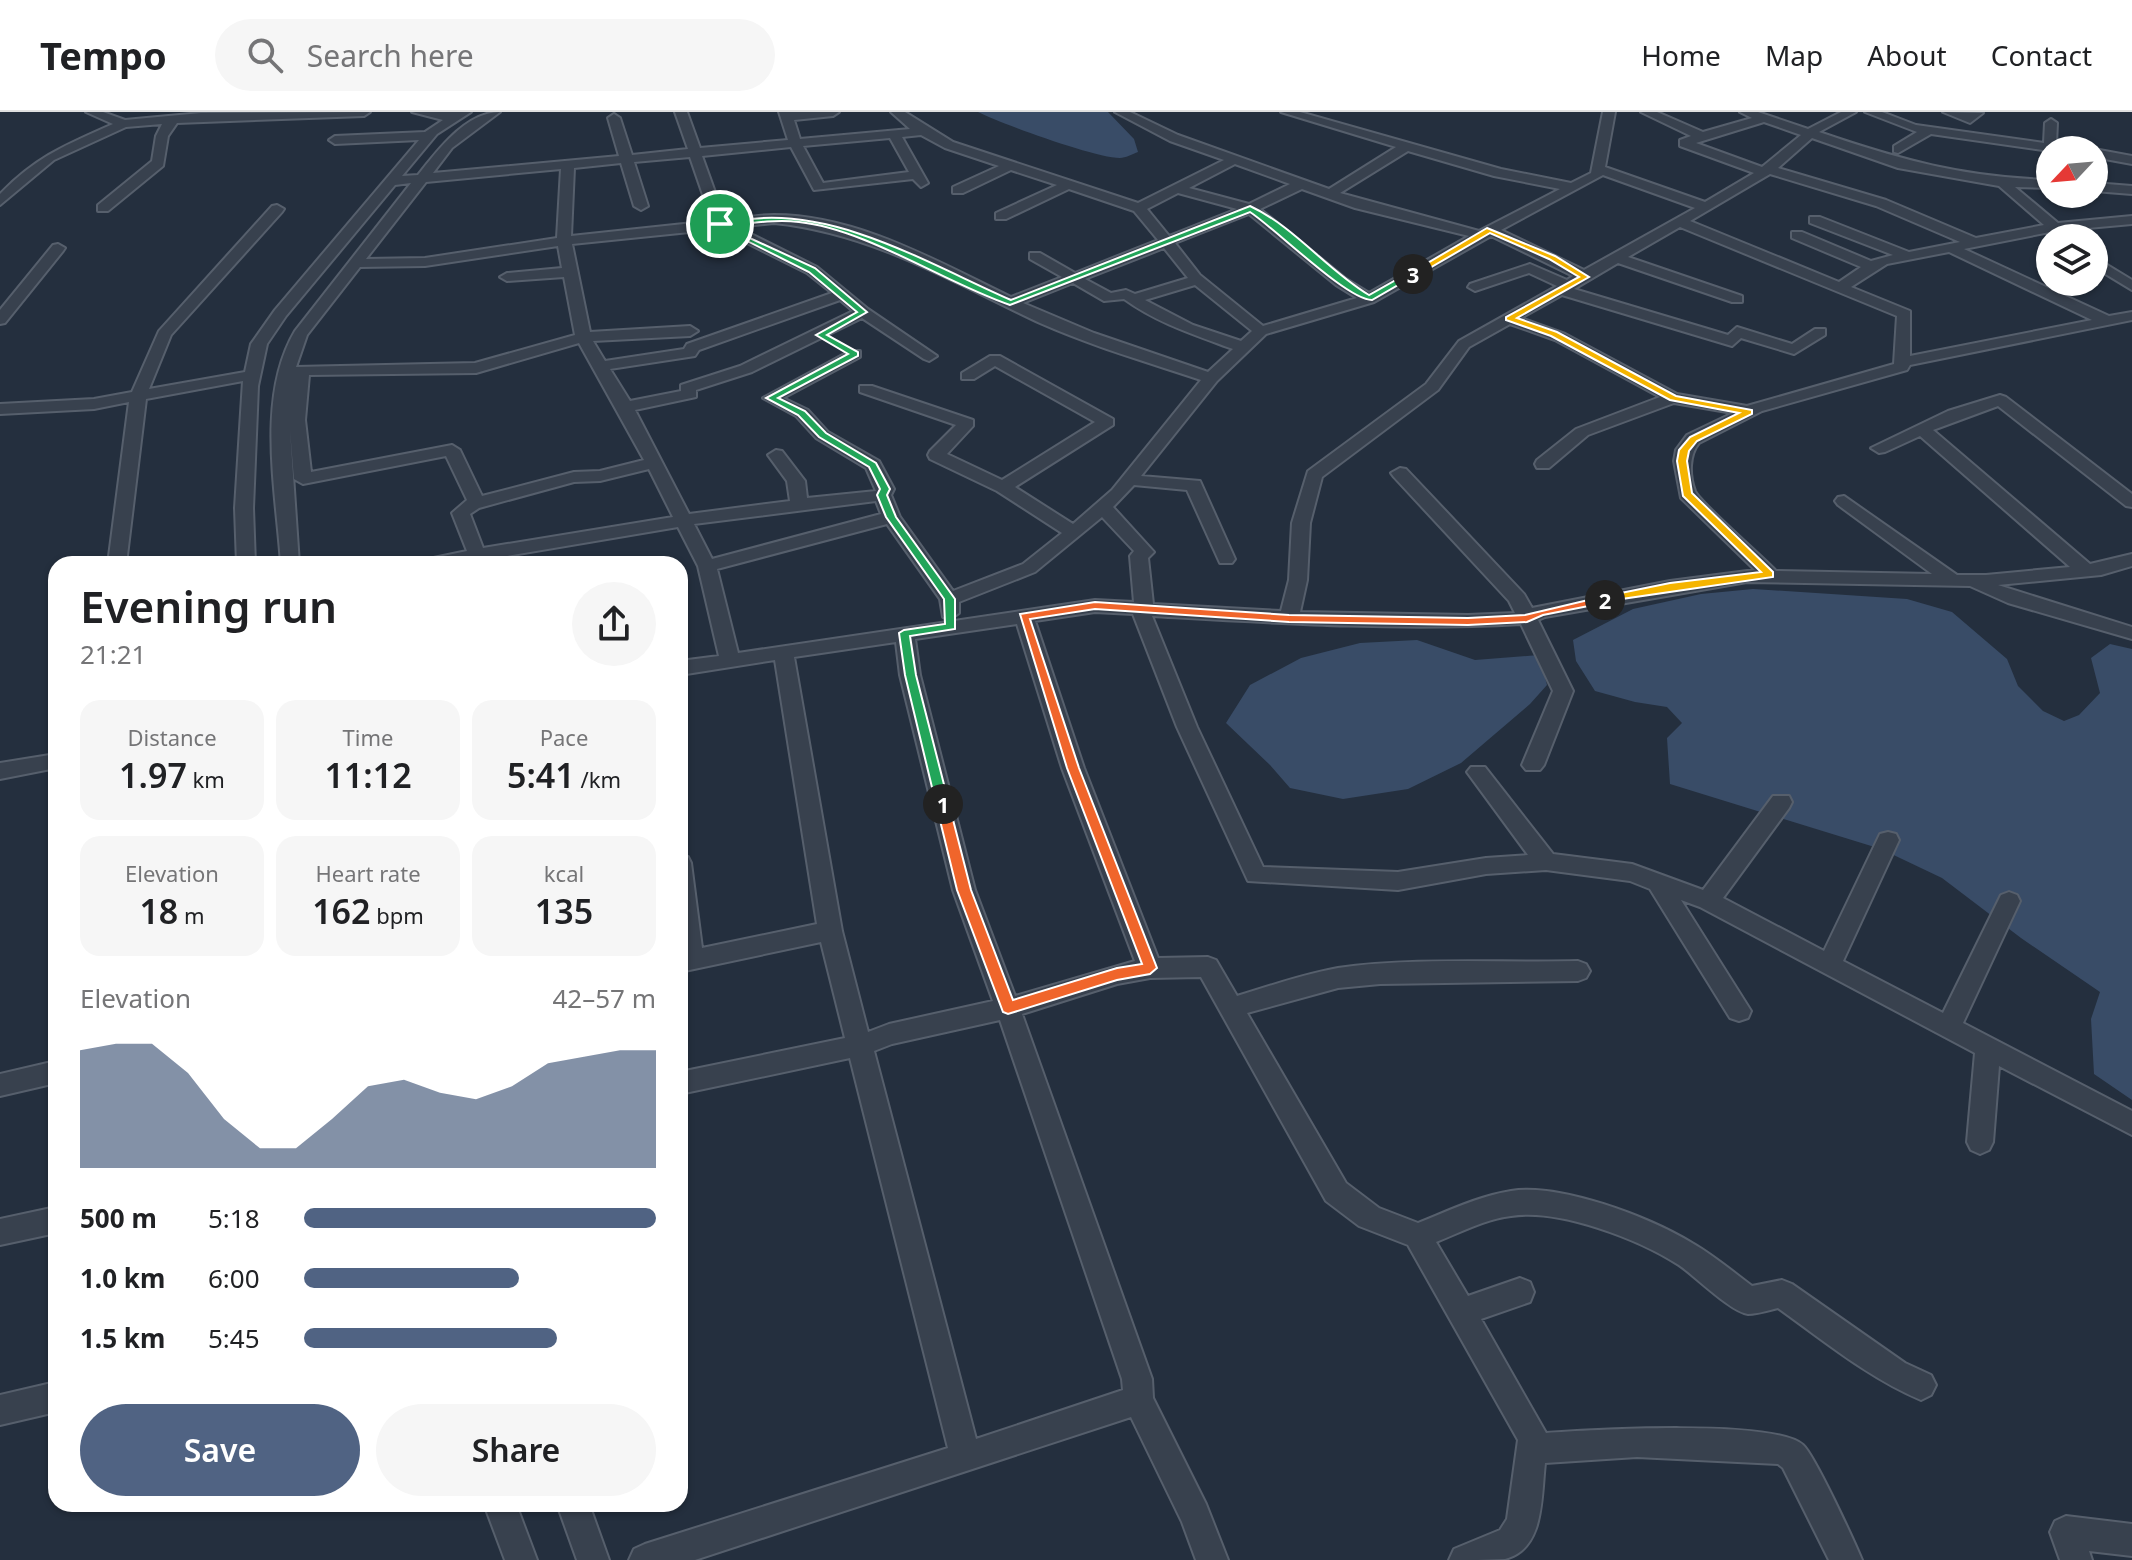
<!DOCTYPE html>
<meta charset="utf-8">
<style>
body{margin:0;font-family:"Noto Sans",sans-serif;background:#f6f6f6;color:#202124;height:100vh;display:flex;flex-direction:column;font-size:30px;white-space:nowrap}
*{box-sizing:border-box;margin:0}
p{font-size:26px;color:#757577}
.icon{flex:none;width:44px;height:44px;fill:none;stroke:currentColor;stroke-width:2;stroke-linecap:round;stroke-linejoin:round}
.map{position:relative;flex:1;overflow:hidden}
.panel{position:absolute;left:48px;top:444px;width:640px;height:956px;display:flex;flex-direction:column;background:#fff;border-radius:24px;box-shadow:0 2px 6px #0004}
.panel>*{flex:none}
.needle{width:52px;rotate:244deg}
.tools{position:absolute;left:2036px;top:24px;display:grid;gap:16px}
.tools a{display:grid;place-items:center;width:72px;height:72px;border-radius:50%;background:#fff;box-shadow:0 2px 6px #0004;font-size:40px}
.pin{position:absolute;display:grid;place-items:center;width:68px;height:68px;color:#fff;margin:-34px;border:4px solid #fff;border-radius:50%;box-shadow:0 2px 8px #0007}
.km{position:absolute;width:40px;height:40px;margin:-20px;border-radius:50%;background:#222;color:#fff;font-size:22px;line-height:40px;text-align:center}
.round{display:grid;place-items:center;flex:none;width:84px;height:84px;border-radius:42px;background:#f6f6f6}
.headline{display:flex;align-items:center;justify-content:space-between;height:136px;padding:0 32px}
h1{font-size:44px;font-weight:600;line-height:60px}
.metrics{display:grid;grid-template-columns:repeat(3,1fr);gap:12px;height:136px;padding:8px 32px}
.metrics div{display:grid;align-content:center;border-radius:20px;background:#f6f6f6;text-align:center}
.metrics b{font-size:34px;font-weight:600}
.metrics small{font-size:22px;font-weight:400}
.metrics p{font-size:22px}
.chart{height:224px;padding:16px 32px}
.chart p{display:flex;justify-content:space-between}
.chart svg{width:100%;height:144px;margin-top:8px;fill:#506383;opacity:.7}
.primary-button{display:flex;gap:16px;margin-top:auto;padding:16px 32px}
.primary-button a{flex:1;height:92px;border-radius:48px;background:#506383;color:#fff;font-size:32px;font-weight:600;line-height:92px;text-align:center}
.primary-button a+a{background:#f6f6f6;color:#202124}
ul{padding:0 32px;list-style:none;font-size:26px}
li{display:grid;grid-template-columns:128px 96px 1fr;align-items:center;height:60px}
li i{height:20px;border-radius:10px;background:#506383}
header{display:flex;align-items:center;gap:48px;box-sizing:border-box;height:112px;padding:0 40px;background:#fff;border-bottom:2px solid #e0e0e0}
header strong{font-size:38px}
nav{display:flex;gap:44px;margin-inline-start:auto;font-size:28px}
.search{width:560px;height:72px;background:#f6f6f6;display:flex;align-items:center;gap:20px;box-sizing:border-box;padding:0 28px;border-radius:44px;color:#757577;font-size:30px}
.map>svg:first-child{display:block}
.water{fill:#394c67}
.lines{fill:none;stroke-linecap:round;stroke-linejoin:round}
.street-casing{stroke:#565f6c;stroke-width:4}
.street{fill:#38414e;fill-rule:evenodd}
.split-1{fill:#22a559;stroke:#fff;stroke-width:2}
.split-2{fill:#f0652b;stroke:#fff;stroke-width:2}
.split-3{fill:#f5b400;stroke:#fff;stroke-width:2}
.split-4{fill:#22a559;stroke:#fff;stroke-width:2}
</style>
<header>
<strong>Tempo</strong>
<div class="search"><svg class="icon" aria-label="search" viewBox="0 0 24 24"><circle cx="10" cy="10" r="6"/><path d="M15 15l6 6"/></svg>Search here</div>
<nav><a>Home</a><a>Map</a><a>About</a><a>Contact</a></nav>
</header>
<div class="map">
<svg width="2132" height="1448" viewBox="0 0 2132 1448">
<rect width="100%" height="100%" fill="#242f3e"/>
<!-- water -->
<path class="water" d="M978,0H1108L1134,27L1138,40C1133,42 1125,46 1120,46C1095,46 1002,12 978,0Z
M1753,477L1907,487L1952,500L2007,547L2018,574L2043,599L2064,609L2079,603L2100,581L2091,546L2110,532L2132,537V988L2094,962L2091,907L2100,880L2021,826L1942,766L1881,737L1670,672L1667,626L1682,611L1667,595L1635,590L1595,579L1576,549L1573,528L1633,497L1701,482Z
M1417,528L1475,548L1539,543L1547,573L1530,592L1461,651L1408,677L1343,687L1290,676L1270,653L1226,611L1250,573L1301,546L1360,531Z"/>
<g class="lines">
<!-- street casing -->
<g class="street-casing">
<path id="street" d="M86,0H103L125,8L201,1L370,0L364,4L177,11L168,24L163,54L108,99H98V93L152,49L156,24L162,12L126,15L54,48L0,93V82C37,44 66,33 113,12Z
M412,0H471L437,22L402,64L418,63C438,38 466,0 500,0L452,36L433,61L619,44L608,6L614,2L620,6L632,43L688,37L675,0H687L700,36L788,28L779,0H839L833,4L794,8L800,27L910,17L891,0H905L953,30L1138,91L1224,48L1170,29L1115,0H1130L1178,23L1329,77L1396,35L1281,0H1300L1501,57L1571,71L1591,61L1603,0H1615L1605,55L1705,90L1754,61L1680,34V28L1691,24L1641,0H1657L1703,20L1752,6L1740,0H1758L1808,17L1841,0H1856L1819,20C1901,48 1962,65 2050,68V76L2015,75L2058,111L2132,104V112L2055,119L1964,137L2109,204L2132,200V208L1910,253L1907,258L1762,299L1699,331C1689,343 1689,363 1695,379C1700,391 1762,444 1776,459L1932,462L1838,393L1835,389L1838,385L1844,384L1957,463H1986L2070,455L1920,324L1885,340L1879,341L1871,336L1948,299L2000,283L2006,285L2132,382V395L2126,394L1998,294L1933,318L2090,452L2132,442V454L2101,463L1998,473L2132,515V527L2008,491L1970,474L1747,470L1545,505L1538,508L1573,579L1544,653L1540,658H1526L1522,653L1553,579L1521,512C1398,519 1275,511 1152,504L1197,615L1263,755L1398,760L1486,746L1528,743L1467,660L1471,655H1485L1553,742L1632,752L1703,778L1773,684H1789L1792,690L1789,696L1723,786L1824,839L1880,722L1888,720L1896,722L1899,728L1843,849L1943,901L2001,783L2009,780L2017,783L2020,789L1963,911L2132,999V1023L1999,954L1993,1030L1989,1038L1980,1042L1971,1038L1967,1030L1975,941L1700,795L1681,788L1751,899L1748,906L1739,909L1730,906L1650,777L1630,769L1546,758L1486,762L1398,778L1248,769L1177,615L1133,502L1095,500L1035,509L1084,656L1158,846L1208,845L1216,848L1237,884C1270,874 1304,862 1338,856C1412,845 1502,851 1578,849L1586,852L1590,859L1586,866L1578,869L1380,872L1338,876L1247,901L1346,1071L1379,1096L1418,1111C1448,1099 1479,1084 1511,1079C1560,1071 1649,1105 1692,1131C1713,1143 1732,1159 1752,1174L1782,1168L1792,1172L1905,1251L1931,1263L1936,1273L1931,1283L1921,1288C1869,1266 1824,1229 1778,1196C1770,1198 1757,1202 1748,1202C1731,1200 1695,1164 1679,1153C1639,1127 1558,1096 1511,1104C1485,1107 1461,1120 1436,1130L1468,1184L1520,1166L1530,1170L1534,1180L1530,1190L1481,1207L1546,1321C1590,1318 1774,1307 1803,1333C1815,1344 1854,1429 1862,1448H1829L1783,1356L1778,1352L1637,1345L1545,1351C1541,1384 1545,1437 1505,1447C1488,1448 1466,1448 1449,1448L1454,1437L1500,1418L1507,1407L1518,1328L1408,1133L1359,1114L1326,1089L1201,865L1150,866L1117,872L1022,902L1152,1267L1153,1286L1206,1392L1228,1448H1196L1182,1410L1131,1305L695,1448H629L634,1437L645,1432L948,1336L850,946L680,982V960L845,926L821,830L680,860V743L688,745L691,751L702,836L817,812L775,548L680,563V549L719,544L698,454L678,415L459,452H421L424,448L467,439L452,401L467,388L446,344L303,372L294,367L290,318L299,452H281C276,378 256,285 295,219L411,71L395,73L286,204L267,232L258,274L253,396L255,452H237L235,396L243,269L146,287L126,452H108L129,290L94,297L0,302V292L94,287L132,280L159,219L272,94L277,93L284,97L282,100L171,223L149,277L245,260L251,232L275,198L419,28L335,32L329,28L335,24L425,20L443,8ZM1764,10L1801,23L1762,55L1696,31ZM921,23L945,36L999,54L953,75V81H963L1011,58L1057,73L996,101V107H1006L1069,77L1134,99L1158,128L1075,161L1040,141H1030V147L1062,165L1011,185C938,150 858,103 774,103C758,103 741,106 725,108L702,44L791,35L814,78L913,67L921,75L928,71L902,25ZM890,26L909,60L823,71L803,34ZM1812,26L1898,56L1999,74L2044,113L1976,126L1886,88L1778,56ZM1408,39L1494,64L1560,77L1479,119L1340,81ZM690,45L712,109L571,124L574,56L621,51L634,94L641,98L648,94L634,50ZM1235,52L1290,72L1249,92L1189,76ZM561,57L557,126L425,146L366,147L426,70ZM1770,62L1876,94L1960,130L1909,140L1820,105H1810V111L1893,143L1871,149L1802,120H1792V126L1861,155L1839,170L1690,109ZM1603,63L1695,96L1584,158L1501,118ZM1302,77L1355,96L1469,124L1369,181L1346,167L1260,97ZM1178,81L1237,97L1169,124L1147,97ZM1249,102L1336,173L1357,186L1263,214L1200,163L1175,131ZM774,111C872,121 953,170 1040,211C1092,234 1147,250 1201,268L1112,378L1073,412L1015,375L1113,313V307L1000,244H990L962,261V267H974L995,254L1095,310L1002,368L947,342L973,314V308L872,274H860V280L956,313L930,339L928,343L930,347L997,379L1062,421L1023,452L953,479L900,405L891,383L894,377L879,349L828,320L808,298L783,286L860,245V239H850L763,286L796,304L816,326L866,356L876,379L807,386L805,369L782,339L776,338L768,343L787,369L790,389L689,402L635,298L696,285V278L752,260L862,206L924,247L929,249L937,244L868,197L817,155L737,115ZM1680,115L1897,204L1894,252L1747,294L1677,282L1565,222L1521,206L1562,183L1732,234L1741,226L1794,242L1825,223V217H1815L1792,232L1737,215L1728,223L1574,177L1618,151L1732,190H1742V184L1628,145ZM719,117L807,161L832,181L687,232L684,237L605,249L593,229L690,224L698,219L690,214L590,220L572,132ZM1491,124L1573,164L1567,168L1530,152L1470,172L1468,175L1475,179L1529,161L1557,174L1459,229L1426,272L1308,359L1292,411L1289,468L1281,499L1153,492L1148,446L1154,440L1113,395L1134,373L1187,378L1220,451H1232L1235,447L1200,369L1141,364L1217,269L1266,222L1374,190ZM558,134L562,156L507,161L500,165L507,169L564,165L575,223L475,251L296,255L307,223L360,155L425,154ZM1164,136L1188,166L1135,182L1126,178L1111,181L1085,167ZM1949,140L2092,208L1910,244V199L1851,175L1887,152ZM1073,171L1104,189L1124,187C1157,211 1195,223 1233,237L1208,260L1094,221L1023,191ZM1195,173L1252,219L1241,229L1193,213L1145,188ZM840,188L853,199L740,254L681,273V279L630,289L610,257L695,244L699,238ZM1510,212L1555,228L1660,285L1576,317L1537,348L1535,352L1537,356H1549L1588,323L1674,291L1733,301L1687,323L1676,338L1674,349L1681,386L1755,458L1670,469L1532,496L1524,482L1406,357L1400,356L1391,361L1394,365L1509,489L1515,501L1468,503L1300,500L1307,468L1310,411L1322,365L1438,278L1469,235ZM579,231L644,348L600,359L574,360L482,384L460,338L452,333L311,360L305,308L309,263L476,261ZM649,357L673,405L483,436L470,402L479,396L574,370L600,369ZM876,389L881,402L712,447L694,412ZM1102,405L1134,439L1130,444L1134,490L1095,488L738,541L717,457L887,412L940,487L943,505L950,507L959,501V490L1035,460ZM1017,512L1062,656L1135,849L1015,884L975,778L920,563L915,527ZM896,530L900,563L953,778L993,889L889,912L868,920L842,819L794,545ZM1000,908L1122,1267L1123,1278L976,1327L874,939L892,932Z
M1865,0H1882L1916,13L2044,31L2045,11L2051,7L2057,11L2056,32L2076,38L2050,39L1931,22L1898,41L1894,40V34L1917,20Z
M1943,0L1983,1L1970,11Z
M2094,37L2132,44V52L2094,45V38H2091Z
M2094,71L2132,74V82L2094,79Z
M58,132L65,136L63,139L5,211L0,212V198L53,133Z
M2094,145L2132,168V178L2094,155Z
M56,642V656L0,667V651Z
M56,949V971L0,984V962Z
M56,1095V1121L0,1133V1107Z
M56,1270V1300L0,1313V1283Z
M484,1392H516L537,1448H505Z
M557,1392H589L609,1448H577Z
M2066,1404L2132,1412V1444L2089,1439L2092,1448H2060L2050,1420L2055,1409Z"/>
</g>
<!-- street -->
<use href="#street" class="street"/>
</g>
<!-- split-1 -->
<path class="split-1" d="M717,111L815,156L867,200L827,223L858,240V244L778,286L805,299L826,321L876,351L890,377L887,383L896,405L955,487V517L910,524L916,563L949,692L947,695L943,697L936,692L905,563L899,521L904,518L945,512L944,487L886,405L877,383L880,377L869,355L819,325L798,303L766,286L848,242L816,223L857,200L809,160L717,114Z"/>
<!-- split-2 -->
<path class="split-2" d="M1605,484L1609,485V490L1543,503L1527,510L1468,513L1289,510L1095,497L1030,507L1079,656L1157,856L1150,862L1117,868L1008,902L1003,900L957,778L936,692L938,689L943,687L949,692L971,778L1013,888L1117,856L1142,852L1067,656L1020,502L1095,490L1289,503L1468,506L1525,503Z"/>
<!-- split-3 -->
<path class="split-3" d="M1487,116L1555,144L1589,165L1517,206L1557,220L1676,284L1752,298V302L1697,329L1689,339L1687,349L1692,381L1773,460V465L1601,490V485L1670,471L1761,460L1683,384L1677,349L1679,338L1690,325L1739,301L1670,288L1551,224L1506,208V205L1579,165L1549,147L1490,121L1416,164L1409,162Z"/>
<!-- split-4 -->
<path class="split-4" d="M1250,94C1295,115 1327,158 1369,183L1410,160L1417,162L1372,188C1347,188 1276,117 1250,100L1010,193C945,171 866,117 799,110C773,107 746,112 720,115L716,112C725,108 740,108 751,107C839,97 931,153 1011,188Z"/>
</svg>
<div class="tools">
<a><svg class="needle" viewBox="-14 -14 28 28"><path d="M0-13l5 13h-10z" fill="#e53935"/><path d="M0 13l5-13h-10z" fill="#757577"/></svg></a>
<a><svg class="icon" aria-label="layers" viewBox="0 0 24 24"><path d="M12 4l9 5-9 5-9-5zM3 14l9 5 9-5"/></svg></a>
</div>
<div class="pin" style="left:720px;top:112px;background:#1e9e55"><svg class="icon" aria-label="arrive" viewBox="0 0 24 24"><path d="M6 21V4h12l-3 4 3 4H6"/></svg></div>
<b class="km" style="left:943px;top:692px">1</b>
<b class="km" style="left:1605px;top:488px">2</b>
<b class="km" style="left:1413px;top:162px">3</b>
<section class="panel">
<div class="headline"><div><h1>Evening run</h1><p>21:21</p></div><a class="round"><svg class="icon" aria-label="share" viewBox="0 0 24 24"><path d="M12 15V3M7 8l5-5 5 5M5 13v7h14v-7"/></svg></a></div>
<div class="metrics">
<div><p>Distance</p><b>1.97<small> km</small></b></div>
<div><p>Time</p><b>11:12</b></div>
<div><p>Pace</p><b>5:41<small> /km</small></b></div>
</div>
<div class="metrics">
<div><p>Elevation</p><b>18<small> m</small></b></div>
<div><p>Heart rate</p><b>162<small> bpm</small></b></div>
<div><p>kcal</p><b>135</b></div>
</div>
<div class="chart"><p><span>Elevation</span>42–57 m</p>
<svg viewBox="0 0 160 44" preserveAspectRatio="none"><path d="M0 44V8L10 6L20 6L30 15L40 29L50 38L60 38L70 29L80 19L90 17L100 21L110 23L120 19L130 12L140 10L150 8L160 8V44z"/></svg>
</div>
<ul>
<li><b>500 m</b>5:18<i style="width:100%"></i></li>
<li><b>1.0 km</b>6:00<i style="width:61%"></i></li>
<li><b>1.5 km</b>5:45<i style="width:72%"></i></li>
</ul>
<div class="primary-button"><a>Save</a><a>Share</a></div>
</section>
</div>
